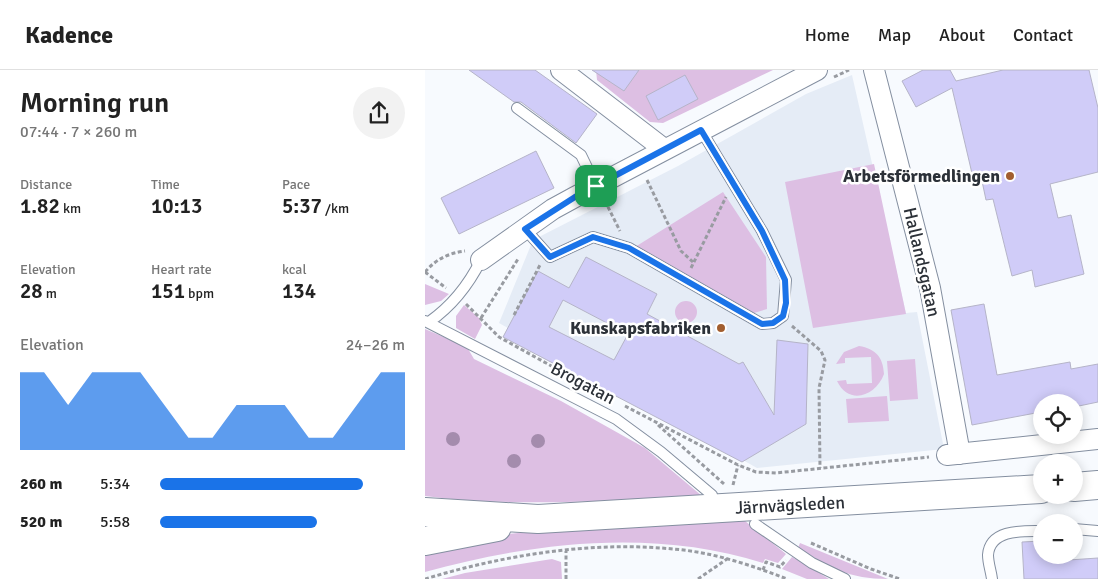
<!DOCTYPE html>
<meta charset="utf-8">
<style>
body{margin:0;font-family:Signika,sans-serif;background:#f2f2f2;color:#222;height:100vh;display:flex;flex-direction:column;font-size:19px;white-space:nowrap}
*{box-sizing:border-box;margin:0}
p{font-size:16px;color:#767676}
.icon{flex:none;width:28px;height:28px;fill:none;stroke:currentColor;stroke-width:2;stroke-linecap:round;stroke-linejoin:round}
.map{position:relative;flex:1;overflow:hidden}
.drawer{display:flex;flex-direction:column;background:#fff;width:425px}
.drawer>*{flex:none}
.buttons{position:absolute;left:608px;top:324px;display:grid;gap:10px}
.buttons a{display:grid;place-items:center;width:50px;height:50px;border-radius:50%;background:#fff;box-shadow:0 2px 12px #0003;font-size:25px}
.pin{position:absolute;display:grid;place-items:center;width:42px;height:42px;color:#fff;margin:-21px;border-radius:10px;box-shadow:0 2px 8px #0006}
.round{display:grid;place-items:center;flex:none;width:52px;height:52px;border-radius:26px;background:#f2f2f2}
.headline{display:flex;align-items:center;justify-content:space-between;height:85px;padding:0 20px}
h1{font-size:28px;font-weight:600;line-height:38px}
.figures{display:grid;grid-template-columns:repeat(3,1fr);gap:8px;height:85px;padding:5px 20px}
.figures div{display:grid;align-content:center}
.figures b{font-size:21px;font-weight:600}
.figures small{font-size:14px;font-weight:400}
.figures p{font-size:14px}
.chart{height:140px;padding:10px 20px}
.chart p{display:flex;justify-content:space-between}
.chart svg{width:100%;height:90px;margin-top:5px;fill:#1a73e8;opacity:.7}
ul{padding:0 20px;list-style:none;font-size:16px}
li{display:grid;grid-template-columns:80px 60px 1fr;align-items:center;height:38px}
li i{height:12px;border-radius:6px;background:#1a73e8}
header{display:flex;align-items:center;gap:30px;box-sizing:border-box;height:70px;padding:0 25px;background:#fff;border-bottom:1px solid #e0e0e0}
header strong{font-size:24px}
nav{display:flex;gap:28px;margin-inline-start:auto;font-size:18px}
main{display:flex;flex:1;min-height:0}
.map>svg:first-child{display:block}
.built{fill:#e5ecf6}
.green{fill:#ddbfe3}
.building{fill:#d0ccf8;stroke:#b5b4c8;fill-rule:evenodd}
.lines{fill:none;stroke-linecap:round;stroke-linejoin:round}
.service-casing{stroke:#848fa0;stroke-width:12}
.minor-casing{stroke:#848fa0;stroke-width:22}
.secondary-casing{stroke:#848fa0;stroke-width:30}
.path{stroke:#989ba1;stroke-width:3;stroke-dasharray:4 2.5;stroke-linecap:butt}
.service{stroke:#fff;stroke-width:10}
.minor{stroke:#fff;stroke-width:20}
.secondary{stroke:#fff;stroke-width:28}
.tree{fill:#a48cad}
.route-casing{stroke:#fff;stroke-width:10}
.route{stroke:#1a73e8;stroke-width:6}
.poi-dot{fill:#a25e2f;stroke:#fff;stroke-width:2}
.labels{text-anchor:middle;dominant-baseline:central;stroke-width:5;stroke-linejoin:round;paint-order:stroke}
.poi-label{font-size:18px;font-weight:bold;fill:#2c3138;stroke:#fff;text-anchor:end}
.street-label{font-size:18px;fill:#2c3138;stroke:#fff}
</style>
<header>
<strong>Kadence</strong>
<nav><a>Home</a><a>Map</a><a>About</a><a>Contact</a></nav>
</header>
<main>
<section class="drawer">
<div class="headline"><div><h1>Morning run</h1><p>07:44 · 7 × 260 m</p></div><a class="round"><svg class="icon" aria-label="share" viewBox="0 0 24 24"><path d="M12 15V3M7 8l5-5 5 5M5 13v7h14v-7"/></svg></a></div>
<div class="figures">
<div><p>Distance</p><b>1.82<small> km</small></b></div>
<div><p>Time</p><b>10:13</b></div>
<div><p>Pace</p><b>5:37<small> /km</small></b></div>
</div>
<div class="figures">
<div><p>Elevation</p><b>28<small> m</small></b></div>
<div><p>Heart rate</p><b>151<small> bpm</small></b></div>
<div><p>kcal</p><b>134</b></div>
</div>
<div class="chart"><p><span>Elevation</span>24–26 m</p>
<svg viewBox="0 0 160 44" preserveAspectRatio="none"><path d="M0 44V6L10 6L20 22L30 6L40 6L50 6L60 22L70 38L80 38L90 22L100 22L110 22L120 38L130 38L140 22L150 6L160 6V44z"/></svg>
</div>
<ul>
<li><b>260 m</b>5:34<i style="width:83%"></i></li>
<li><b>520 m</b>5:58<i style="width:64%"></i></li>
</ul>
</section>
<div class="map">
<svg width="673" height="509" viewBox="0 0 673 509">
<rect width="100%" height="100%" fill="#f7fafe"/>
<!-- built -->
<path class="built" d="M427,5L481,243L492,242L519,379L332,398L74,253L108,170L253,96L381,24Z"/>
<!-- green -->
<path class="green" d="M171,0H348L238,53L225,52L172,10Z
M449,94L481,244L388,258L360,112Z
M298,122L341,187L342,239L329,243L210,177Z
M0,214L24,224L16,231L0,235Z
M250 242a11 11 0 1 1 22 0a11 11 0 1 1-22 0Z
M39,235L54,248L57,255L50,269L31,258V246Z
M0,259L42,277L49,289L136,331L220,378L277,426C185,430 92,438 0,426Z
M434,276C451,279 458,287 459,304C451,326 424,336 412,311L421,310L422,314L447,313L446,287L420,288V293L411,294L419,282Z
M490,289L493,329L465,331L462,291Z
M462,326L464,351L423,353L421,329Z
M320,451L361,484L353,493L340,489L338,493C229,458 108,472 0,502V479L49,467L93,463Z
M375,473L463,509C424,509 406,498 373,478Z
M367,487L373,490L404,509H382L357,499Z
M127,489L136,492L137,509H17L40,503Z"/>
<!-- building -->
<path class="building" d="M44,0H110L172,44L151,73L96,32H89Z
M167,0H214L199,21Z
M498,0H525L531,11L578,0H664L673,38V102L625,114L633,148L646,145L659,204L610,217L607,200L587,206L568,129L561,130L557,111L549,112L527,18L491,37L477,11Z
M260,5L273,29L233,50L221,26Z
M111,81L129,118L34,164L16,128Z
M161,187L232,224L222,244L314,294L318,292L349,345L352,270L383,274L381,354L317,392L78,267L113,201L144,218ZM138,230L203,264L189,290L124,257Z
M559,234L572,305L645,292L646,299L673,294V332L649,337V332H616V342L547,355L526,240Z
M616,471V485H629V491L673,488V509H599L597,472Z"/>
<g class="lines">
<!-- service casing -->
<g class="service-casing">
<path id="service" d="M92,38L156,85L171,116
M100,159L125,187L168,167L204,178L337,254L348,253L358,246L361,210L337,161L276,60
M0,251L191,349L236,382L287,425
M4,252C27,236 43,216 56,190
M330,454L387,493L420,509
M649,459L673,461
M567,509C566,501 563,493 563,485C565,459 598,461 616,461"/>
</g>
<!-- minor casing -->
<g class="minor-casing">
<path id="minor" d="M136,0L239,79
M449,0L505,218L535,384
M56,190L128,139L150,127L392,0
M522,385L673,369"/>
</g>
<!-- secondary casing -->
<g class="secondary-casing">
<path id="secondary" d="M649,417L673,415
M0,442L113,449L616,419
M0,471L72,457"/>
</g>
<!-- path -->
<path class="path" d="M409,7L424,0
M222,110L256,181L268,192
M180,131L195,161
M266,198L301,127
M0,202L21,218
M0,202C11,189 24,183 40,181
M41,234L74,267L177,324
M89,245L115,195
M56,248L93,189
M367,256L396,281L400,290L394,318L395,398
M200,336L313,395L331,402L351,403L504,387
M233,355L299,414
M308,415L313,395
M386,473L446,499L475,509
M338,500L341,492L355,497L361,490
M0,509C79,485 166,471 248,479C287,482 326,495 362,509
M141,509V481
M273,509L302,489"/>
<!-- service -->
<use href="#service" class="service"/>
<!-- minor -->
<use href="#minor" class="minor"/>
<!-- secondary -->
<use href="#secondary" class="secondary"/>
</g>
<!-- trees -->
<g class="tree">
<circle cx="28" cy="369" r="7"/>
<circle cx="113" cy="371" r="7"/>
<circle cx="89" cy="391" r="7"/>
</g>
<g class="lines">
<!-- route casing -->
<g class="route-casing">
<path id="route" d="M276,60L337,161L360,210L361,233L358,246L348,253L337,254L204,178L168,167L125,187L100,159L150,127Z"/>
</g>
<!-- route -->
<use href="#route" class="route"/>
</g>
<!-- markers -->
<g class="poi-dot">
<circle cx="585" cy="106" r="5"/>
<circle cx="296" cy="258" r="5"/>
</g>
<g class="labels">
<!-- poi labels -->
<g class="poi-label">
<text x="575" y="106">Arbetsförmedlingen</text>
<text x="286" y="258">Kunskapsfabriken</text>
</g>
<!-- street labels -->
<g class="street-label">
<text transform="translate(497 192) rotate(77)">Hallandsgatan</text>
<text transform="translate(158 313) rotate(28)">Brogatan</text>
<text transform="translate(365 435) rotate(-3)">Järnvägsleden</text>
</g>
</g>
</svg>
<div class="buttons">
<a><svg class="icon" aria-label="locate" viewBox="0 0 24 24"><circle cx="12" cy="12" r="6"/><path d="M12 2v4M12 18v4M2 12h4M18 12h4"/></svg></a>
<a>+</a>
<a>−</a>
</div>
<div class="pin" style="left:171px;top:116px;background:#1e9e55"><svg class="icon" aria-label="arrive" viewBox="0 0 24 24"><path d="M6 21V4h12l-3 4 3 4H6"/></svg></div>
</div>
</main>
